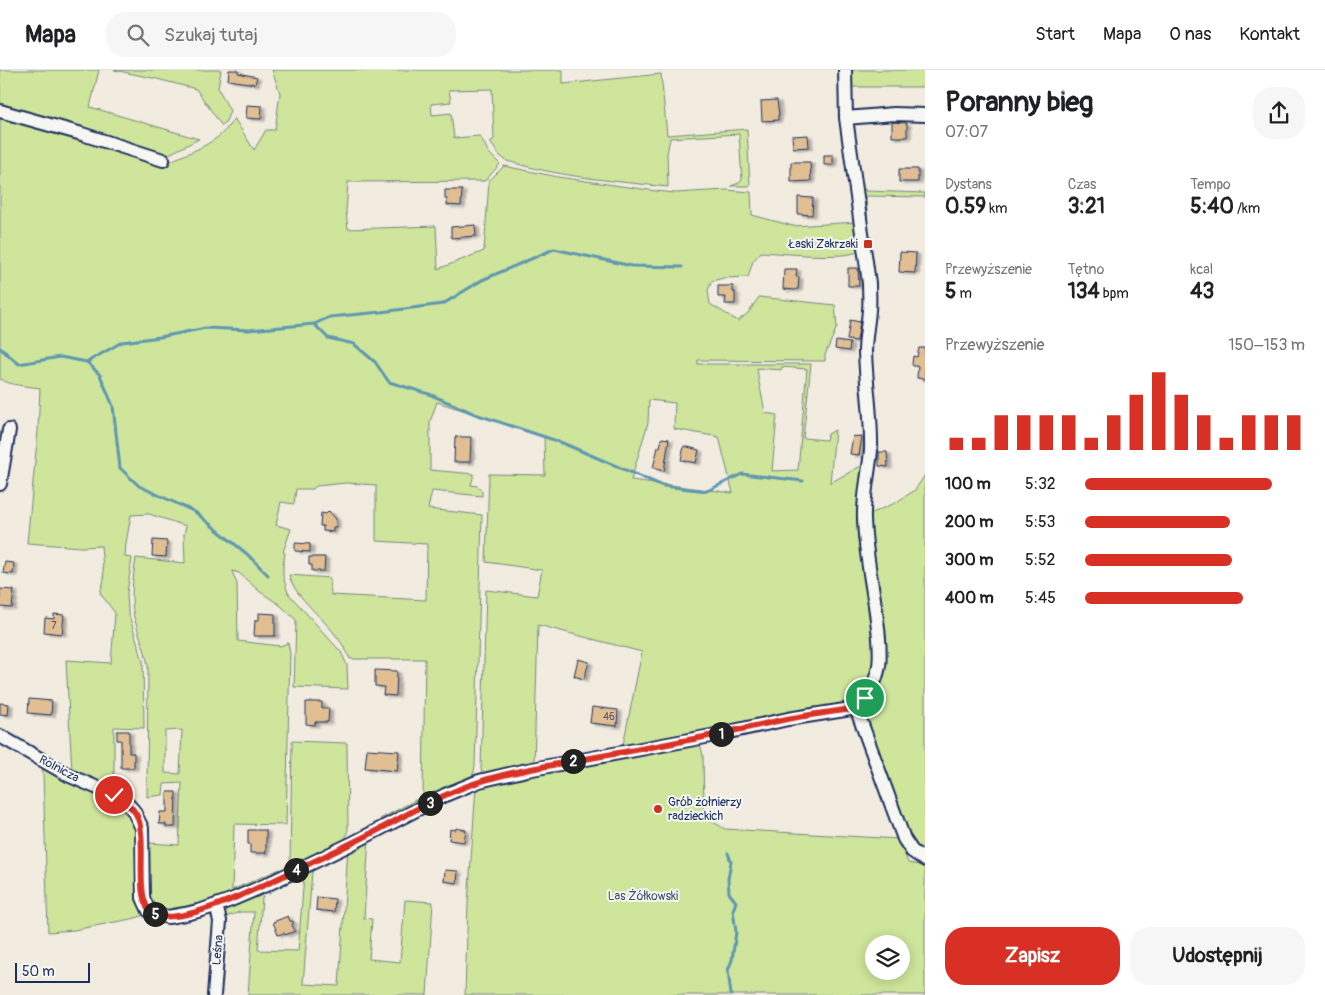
<!DOCTYPE html>
<html lang="pl">
<meta charset="utf-8">
<style>
body{margin:0;font-family:Pangolin,sans-serif;background:#f6f6f6;color:#202124;height:100vh;display:flex;flex-direction:column;font-size:19px;white-space:nowrap}
*{box-sizing:border-box;margin:0}
p{font-size:16px;color:#757577}
.icon{flex:none;width:28px;height:28px;fill:none;stroke:currentColor;stroke-width:2;stroke-linecap:round;stroke-linejoin:round}
.map{position:relative;flex:1;overflow:hidden}
.side{display:flex;flex-direction:column;background:#fff;width:400px}
.side>*{flex:none}
.buttons{position:absolute;left:865px;top:865px;display:grid;gap:10px}
.buttons a{display:grid;place-items:center;width:45px;height:45px;border-radius:50%;background:#fff;box-shadow:0 2px 12px #0003;font-size:25px}
.scale{position:absolute;left:15px;bottom:12px;width:75px;box-sizing:border-box;padding-left:5px;border:2px solid #1b2f5e;border-top:0;font-size:14px;line-height:18px;white-space:nowrap;color:#1b2f5e;-webkit-text-stroke:4px #f6f6f2;paint-order:stroke}
.pin{position:absolute;display:grid;place-items:center;width:42px;height:42px;color:#fff;margin:-21px;border:2px solid #fff;border-radius:50%;box-shadow:0 1px 5px #0007}
.km{position:absolute;width:25px;height:25px;margin:-12px;border-radius:50%;background:#222;color:#fff;font-size:14px;line-height:25px;text-align:center}
.round{display:grid;place-items:center;flex:none;width:52px;height:52px;border-radius:20px;background:#f6f6f6}
.head{display:flex;align-items:center;justify-content:space-between;height:85px;padding:0 20px}
h1{font-size:28px;font-weight:700;line-height:38px}
.stats{display:grid;grid-template-columns:repeat(3,1fr);gap:8px;height:85px;padding:5px 20px}
.stats div{display:grid;align-content:center}
.stats b{font-size:21px;font-weight:700}
.stats small{font-size:14px;font-weight:400}
.stats p{font-size:14px}
.chart{height:140px;padding:10px 20px}
.chart p{display:flex;justify-content:space-between}
.chart svg{width:100%;height:90px;margin-top:5px;stroke:#d93025;stroke-width:6}
.button{display:flex;gap:10px;margin-top:auto;padding:10px 20px}
.button a{flex:1;height:58px;border-radius:20px;background:#d93025;color:#fff;font-size:20px;font-weight:700;line-height:58px;text-align:center}
.button a+a{background:#f6f6f6;color:#202124}
ul{padding:0 20px;list-style:none;font-size:16px}
li{display:grid;grid-template-columns:80px 60px 1fr;align-items:center;height:38px}
li i{height:12px;border-radius:6px;background:#d93025}
header{display:flex;align-items:center;gap:30px;box-sizing:border-box;height:70px;padding:0 25px;background:#fff;border-bottom:1px solid #e0e0e0}
header strong{font-size:24px}
nav{display:flex;gap:28px;margin-inline-start:auto;font-size:18px}
.search{width:350px;height:45px;background:#f6f6f6;display:flex;align-items:center;gap:12px;box-sizing:border-box;padding:0 18px;border-radius:20px;color:#757577;font-size:19px}
main{display:flex;flex:1;min-height:0}
.map>svg:first-child{display:block}
.green{fill:#cee59b;stroke:#748a7c;fill-rule:evenodd}
.lines{fill:none;stroke-linecap:round;stroke-linejoin:round}
.stream{stroke:#5f97b1;stroke-width:3}
.building{fill:#e1bf93;stroke:#1b2f5e;filter:url(#shadow)}
.minor-casing{stroke:#1b2f5e;stroke-width:16}
.minor{stroke:#f6f6f2;stroke-width:12}
.route-casing{stroke:#fff;stroke-width:10}
.route{stroke:#d93025;stroke-width:6}
.poi-dot{fill:#c8321e;stroke:#f6f6f2;stroke-width:2}
.labels{text-anchor:middle;dominant-baseline:central;stroke-width:4;stroke-linejoin:round;paint-order:stroke}
.number-label{font-size:10px;fill:#4c536b}
.poi-label{font-size:12px;fill:#1b2f5e;stroke:#f6f6f2;text-anchor:end}
.street-label{font-size:12px;fill:#1b2f5e;stroke:#f6f6f2}
.park-label{font-size:12px;fill:#3f536a;stroke:#f6f6f2}
</style>
<header>
<strong>Mapa</strong>
<div class="search"><svg class="icon" aria-label="search" viewBox="0 0 24 24"><circle cx="10" cy="10" r="6"/><path d="M15 15l6 6"/></svg>Szukaj tutaj</div>
<nav><a>Start</a><a>Mapa</a><a>O nas</a><a>Kontakt</a></nav>
</header>
<main>
<div class="map">
<svg width="925" height="925" viewBox="0 0 925 925">
<defs>
<filter id="shadow"><feDropShadow dx="4" dy="2" stdDeviation="1" flood-color="#0004"/></filter>
</defs>
<rect width="100%" height="100%" fill="#f2ebdf"/>
<filter id="ink" filterUnits="userSpaceOnUse"><feTurbulence type="fractalNoise" baseFrequency=".02" numOctaves="2"/><feDisplacementMap in="SourceGraphic" scale="10" xChannelSelector="R" yChannelSelector="G"/><feConvolveMatrix kernelMatrix="1 2 1 2 8 2 1 2 1" color-interpolation-filters="sRGB"/></filter>
<g filter="url(#ink)">
<!-- green -->
<path class="green" d="M0,0H99L90,37L199,69L163,87L0,38Z
M114,0H221L218,18L230,41L226,51L222,56L196,19L157,9Z
M272,0H563V14L661,4L667,65L747,59L750,116H731L739,113L742,110L739,64L670,68L667,84L668,117C614,111 559,107 507,91L500,86L490,72L494,69L492,19L449,20L451,32L431,34L432,45L451,43L454,68L480,66L489,83L500,94L485,111L348,112L346,142L348,159L436,156L438,199L484,181L489,111L504,96L558,107L656,121L675,123L727,120L751,122L752,145L793,156L857,152L859,181C846,190 780,183 761,182L753,191L748,207L723,208L712,211L708,220L710,234L738,251L748,243L759,227L835,235L837,257L825,285V291L698,290V294H811L803,368L826,370L828,364L835,360L830,413L859,397H866L865,503L873,579V593L869,609L864,620L854,633L695,665L623,675L642,582L538,555L534,695L484,704L482,703L481,699L486,520L537,526L542,500L486,492L489,404L545,405L544,366L437,332L430,352V400L474,404L471,415L478,416L482,421V426L432,421L428,439L482,445L475,695L474,702L470,708L382,754L380,749L423,726L425,589H350C342,569 326,554 311,538C302,528 293,519 289,505L330,508L331,525L426,530L427,474L376,471V415L346,413L316,416L313,419H296L294,434L281,432L276,455L291,459L283,482L285,483L283,496V506L288,523L341,582L347,595L348,619L294,617L296,550L280,535L259,521L239,503L232,501L237,514L238,571L280,576L288,573L290,583L286,755L234,754L232,820L280,799L279,804L187,841H162L155,837L148,830V773L179,775L182,713L164,714L163,725L147,727L148,595C145,578 138,563 134,547C130,527 133,508 136,488L185,493L184,464L186,456L149,444L131,445L126,473L125,487L132,488L127,523L128,542L143,591L144,658L114,657V720L72,702L66,590L111,593L115,543L100,523L104,510L101,476L81,477L27,473L38,361L40,318C27,316 12,316 0,309V45L166,93C191,81 220,74 234,48L254,80L266,60H275L280,23ZM782,297L807,299L798,400L772,401L777,345L765,343C763,328 758,313 757,298L781,300ZM649,330L675,333L674,359L719,367L733,423L631,410L648,353ZM182,660L180,704L165,703V661Z
M848,0H925V17H847Z
M865,119V121L925,123V127L866,126L868,158H865L860,120Z
M925,405V786L909,773L862,645L863,637L879,605L868,451L870,444L895,433L915,420Z
M292,671L347,673L348,759L345,771L291,797L290,796Z
M700,674L703,685L704,740L703,746L725,759L899,769L908,793L925,796V925H465L468,834L476,716L517,709L532,704ZM874,874H901V901H874Z
M41,693L122,734L136,757L146,843L144,845L136,848L74,860L48,862L43,703Z
M369,767L364,848L372,849L369,889L400,892L405,830L433,832L427,925H248L254,842H240L226,847V840L234,833L262,823L263,827L262,828L258,880L298,881L304,806L270,821V824H269L268,817L316,795L312,802L303,914L339,916L348,778Z"/>
<g class="lines">
<!-- stream -->
<path class="stream" d="M314,254L328,268L354,274L375,292L389,312L429,324L475,344L560,372L663,416L707,421L742,404L803,411
M0,278L19,294L60,287L87,292L122,272L160,267L206,258L249,260L314,254L330,247L381,242L443,234L482,210L554,179L632,196L682,197
M87,292L100,305L113,336L120,398L139,416L195,442L247,484L268,505
M728,783L731,792L728,809L729,823L736,832L733,840L736,862L732,890L728,900L731,925"/>
</g>
<!-- building -->
<path class="building" d="M229,0H238V3L257,7L255,14L228,10Z
M777,30L779,45H778V50L762,51L761,31Z
M247,35L262,36L261,49L246,48Z
M892,52L907,53V67H892Z
M808,65L809,77L793,78L792,66Z
M824,85H833V95H824Z
M791,92H810L811,111L791,112Z
M899,99H918V112H899Z
M445,120H462L461,136L447,135V129H445Z
M798,127L813,128L812,145L798,144Z
M475,155L476,166L451,168V157Z
M900,182L916,183L915,203L899,202Z
M848,198H858L859,216H848Z
M784,199H797L796,207H799L798,219H796L795,220L783,219Z
M718,216H733V222H735V234H725L726,227H718Z
M850,250L860,252L857,271L847,270Z
M836,271L850,273L849,281L835,279Z
M919,278H925V309L917,308L918,296H913L912,294L913,286L917,287Z
M853,366L862,367L859,385L850,384Z
M455,367H471L470,392H454Z
M662,368L669,369L664,401L656,399L657,398H653L658,377H660Z
M684,376L699,380L696,393L681,390Z
M879,382H887L888,397L879,396Z
M329,441L336,449V457H333V462L323,461V456H320L321,443L326,444Z
M153,470L167,471L166,487L152,486Z
M295,473L310,474V482L295,481Z
M309,487H325L324,501H312V495H309Z
M5,492L14,493L13,504L3,503Z
M0,519L14,520L12,538L0,537Z
M259,543L275,544V566H254L255,550H259Z
M54,544L64,545L62,564L44,562L45,548L54,549Z
M578,589L589,592L584,609L574,606Z
M375,600L397,601L396,626L383,625L384,617L375,616Z
M29,629L52,631L51,645L28,643Z
M306,632H322V638H329L328,652H315V655L306,654Z
M0,633L9,634L8,645L0,644Z
M592,637L618,640L617,656L590,653Z
M117,661H129V683H134V698H121V670H117Z
M367,679L399,681L397,701L365,698Z
M167,722H176L175,757H166V754H159L160,742H167Z
M456,758L466,760L464,772L449,770L450,759L456,760Z
M248,760H266V783H250V774H248Z
M445,800L458,801L457,813L444,811Z
M317,827L335,829L334,842L316,840Z
M288,846L290,851L294,852L292,855L295,861L285,865L284,863L278,865L273,852Z"/>
<g class="lines">
<!-- minor casing -->
<g class="minor-casing">
<path id="minor" d="M0,41L82,64L163,90
M846,48L894,44L925,45
M0,414L9,360
M856,638L904,769L912,781L925,790
M0,666L70,706L114,725L125,731L133,740L142,758L143,828L149,841L157,845L168,847L185,844L202,840L231,830L266,815L351,774L445,725L479,711L527,700L711,666L788,649L851,639C867,633 876,612 879,596C881,581 879,565 877,550C873,517 865,483 864,449C863,426 869,403 871,380C872,348 866,315 865,282C865,268 868,254 869,240C870,231 869,222 869,213L846,48L845,0
M214,925L220,851L216,835"/>
</g>
<!-- minor -->
<use href="#minor" class="minor"/>
</g>
</g>
<g class="lines" filter="url(#ink)">
<!-- route casing -->
<g class="route-casing">
<path id="route" d="M114,725C122,730 131,735 136,744C150,769 131,832 154,844C182,858 270,812 298,799C325,786 353,773 380,759C412,742 444,723 479,712C507,702 538,698 568,692C608,685 648,678 688,670C721,664 754,656 787,649C808,645 830,642 852,639L860,635L865,628"/>
</g>
<!-- route -->
<use href="#route" class="route"/>
</g>
<!-- markers -->
<g class="poi-dot">
<rect x="863" y="169" width="10" height="10" rx="2.5"/>
<circle cx="658" cy="739" r="5"/>
</g>
<g class="labels">
<!-- number labels -->
<g class="number-label">
<text x="54" y="556">7</text>
<text x="609" y="647">46</text>
</g>
<!-- poi labels -->
<g class="poi-label">
<text x="858" y="174">Łaski Zakrzaki</text>
<text x="668" y="732" text-anchor="start">Grób żołnierzy<tspan x="668" dy="14">radzieckich</tspan></text>
</g>
<!-- street labels -->
<g class="street-label">
<text transform="translate(59 699) rotate(28)">Rolnicza</text>
<text transform="translate(218 880) rotate(-85)">Leśna</text>
</g>
<!-- park labels -->
<g class="park-label">
<text x="643" y="826">Las Żółkowski</text>
</g>
</g>
</svg>
<div class="buttons">
<a><svg class="icon" aria-label="layers" viewBox="0 0 24 24"><path d="M12 4l9 5-9 5-9-5zM3 14l9 5 9-5"/></svg></a>
</div>
<div class="scale">50 m</div>
<div class="pin" style="left:865px;top:628px;background:#1e9e55"><svg class="icon" aria-label="arrive" viewBox="0 0 24 24"><path d="M6 21V4h12l-3 4 3 4H6"/></svg></div>
<div class="pin" style="left:114px;top:725px;background:#d93025"><svg class="icon" aria-label="check" viewBox="0 0 24 24"><path d="M5 12l5 5 9-10"/></svg></div>
<b class="km" style="left:721px;top:664px">1</b>
<b class="km" style="left:573px;top:691px">2</b>
<b class="km" style="left:430px;top:733px">3</b>
<b class="km" style="left:296px;top:800px">4</b>
<b class="km" style="left:155px;top:844px">5</b>
</div>
<section class="side">
<div class="head"><div><h1>Poranny bieg</h1><p>07:07</p></div><a class="round"><svg class="icon" aria-label="share" viewBox="0 0 24 24"><path d="M12 15V3M7 8l5-5 5 5M5 13v7h14v-7"/></svg></a></div>
<div class="stats">
<div><p>Dystans</p><b>0.59<small> km</small></b></div>
<div><p>Czas</p><b>3:21</b></div>
<div><p>Tempo</p><b>5:40<small> /km</small></b></div>
</div>
<div class="stats">
<div><p>Przewyższenie</p><b>5<small> m</small></b></div>
<div><p>Tętno</p><b>134<small> bpm</small></b></div>
<div><p>kcal</p><b>43</b></div>
</div>
<div class="chart"><p><span>Przewyższenie</span>150–153 m</p>
<svg viewBox="0 0 160 44" preserveAspectRatio="none"><path d="M5 44V38M15 44V38M25 44V27M35 44V27M45 44V27M55 44V27M65 44V38M75 44V27M85 44V17M95 44V6M105 44V17M115 44V27M125 44V38M135 44V27M145 44V27M155 44V27"/></svg>
</div>
<ul>
<li><b>100 m</b>5:32<i style="width:85%"></i></li>
<li><b>200 m</b>5:53<i style="width:66%"></i></li>
<li><b>300 m</b>5:52<i style="width:67%"></i></li>
<li><b>400 m</b>5:45<i style="width:72%"></i></li>
</ul>
<div class="button"><a>Zapisz</a><a>Udostępnij</a></div>
</section>
</main>
